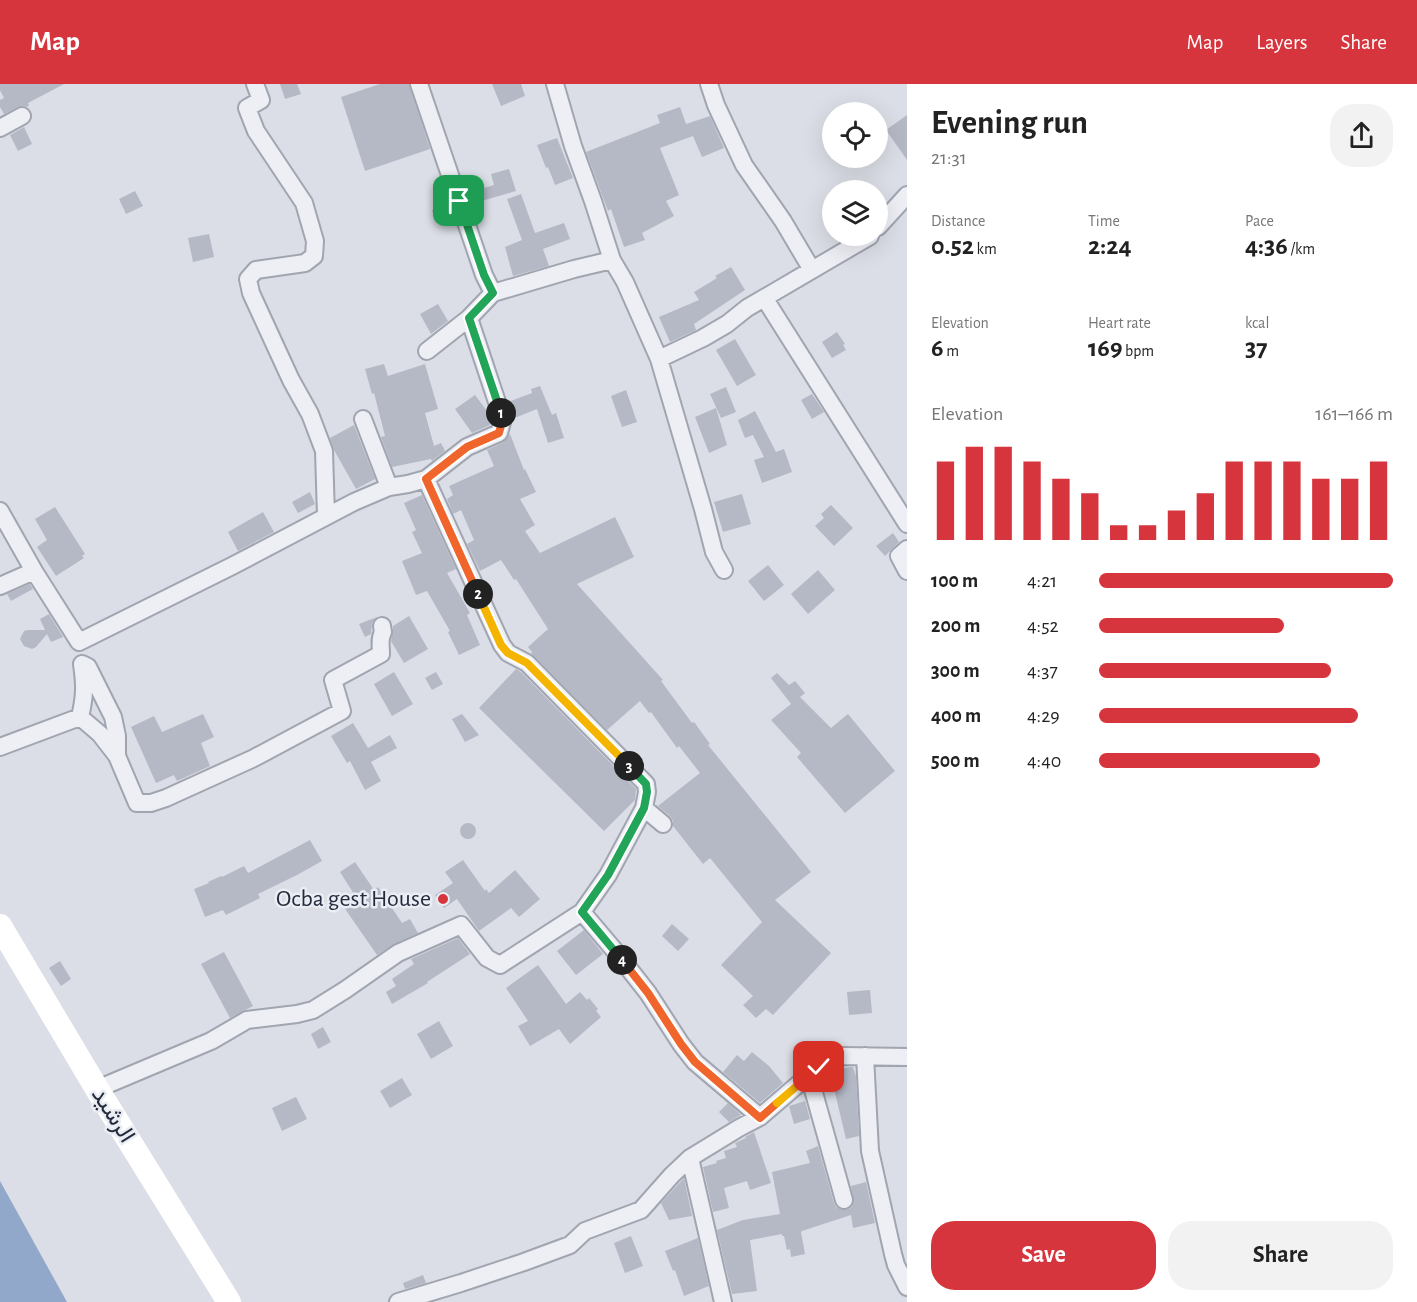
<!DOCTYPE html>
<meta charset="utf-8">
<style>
body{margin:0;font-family:"Alegreya Sans",Vazirmatn,sans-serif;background:#f2f2f2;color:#222;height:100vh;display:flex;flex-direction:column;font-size:22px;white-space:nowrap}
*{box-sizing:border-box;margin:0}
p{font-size:20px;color:#767676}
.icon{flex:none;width:33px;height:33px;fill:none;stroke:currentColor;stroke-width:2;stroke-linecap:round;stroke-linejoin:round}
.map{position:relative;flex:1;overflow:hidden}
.panel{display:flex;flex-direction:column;background:#fff;width:510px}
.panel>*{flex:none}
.fabs{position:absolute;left:822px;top:18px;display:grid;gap:12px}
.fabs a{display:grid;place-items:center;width:66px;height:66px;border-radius:50%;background:#fff;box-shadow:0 6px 24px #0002;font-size:30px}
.pin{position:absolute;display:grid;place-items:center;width:51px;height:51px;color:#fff;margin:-26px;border-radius:12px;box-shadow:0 3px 9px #0006}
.km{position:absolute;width:30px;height:30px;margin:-15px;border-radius:50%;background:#222;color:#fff;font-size:16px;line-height:30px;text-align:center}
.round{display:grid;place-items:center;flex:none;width:63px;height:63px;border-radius:24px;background:#f2f2f2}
.overview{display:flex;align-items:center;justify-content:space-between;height:102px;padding:0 24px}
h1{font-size:33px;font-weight:600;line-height:45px}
.figures{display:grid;grid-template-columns:repeat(3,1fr);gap:9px;height:102px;padding:6px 24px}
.figures div{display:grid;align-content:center}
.figures b{font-size:26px;font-weight:600}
.figures small{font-size:16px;font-weight:400}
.figures p{font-size:16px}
.chart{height:168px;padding:12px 24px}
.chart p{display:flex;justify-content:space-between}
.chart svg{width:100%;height:108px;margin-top:6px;stroke:#d6353e;stroke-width:6}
.action{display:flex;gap:12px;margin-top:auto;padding:12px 24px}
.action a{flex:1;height:69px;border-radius:24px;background:#d6353e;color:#fff;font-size:24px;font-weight:600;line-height:69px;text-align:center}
.action a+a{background:#f2f2f2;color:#222}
ul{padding:0 24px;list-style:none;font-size:20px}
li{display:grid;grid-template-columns:96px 72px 1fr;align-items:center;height:45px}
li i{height:15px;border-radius:8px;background:#d6353e}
header{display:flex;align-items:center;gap:36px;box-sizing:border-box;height:84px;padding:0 30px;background:#d6353e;color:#fff}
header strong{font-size:28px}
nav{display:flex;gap:33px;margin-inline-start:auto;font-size:21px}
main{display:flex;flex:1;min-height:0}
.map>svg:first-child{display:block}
.water{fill:#92a8ca}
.building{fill:#b5b9c6}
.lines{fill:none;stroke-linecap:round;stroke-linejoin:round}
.minor-casing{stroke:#a0a5b0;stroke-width:20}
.minor{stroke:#edeff5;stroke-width:16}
.secondary{stroke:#fff;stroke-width:24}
.split-1-casing{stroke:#fff;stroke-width:12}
.split-2-casing{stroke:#fff;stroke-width:12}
.split-3-casing{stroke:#fff;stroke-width:12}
.split-4-casing{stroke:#fff;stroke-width:12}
.split-5-casing{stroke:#fff;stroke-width:12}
.split-6-casing{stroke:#fff;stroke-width:12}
.split-1{stroke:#22a559;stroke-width:8}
.split-2{stroke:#f0652b;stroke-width:8}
.split-3{stroke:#f5b400;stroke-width:8}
.split-4{stroke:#22a559;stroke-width:8}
.split-5{stroke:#f0652b;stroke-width:8}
.split-6{stroke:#f5b400;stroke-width:8}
.poi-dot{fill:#d6353e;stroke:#eaedf4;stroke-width:2}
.labels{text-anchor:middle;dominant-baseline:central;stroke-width:5;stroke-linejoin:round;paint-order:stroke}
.poi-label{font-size:24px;fill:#242b3d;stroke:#eaedf4;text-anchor:end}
.street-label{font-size:24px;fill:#242b3d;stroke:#eaedf4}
</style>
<header>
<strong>Map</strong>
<nav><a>Map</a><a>Layers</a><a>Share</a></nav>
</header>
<main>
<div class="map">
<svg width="907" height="1218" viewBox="0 0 907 1218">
<rect width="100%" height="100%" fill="#dbdee6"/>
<!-- water -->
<path class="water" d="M0,1097L67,1218H0Z"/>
<!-- building -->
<path class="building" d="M0,0H64L28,19L29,21L27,23L22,22L18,23L4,30L0,23V16L4,14L0,6Z
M280,0H297L301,10L285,15Z
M380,0H409L430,65L365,87L341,13Z
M492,0H521L525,12L501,22Z
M680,23L686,40L710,32L724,64L702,73L693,52L660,64L679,111L666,117L674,132L642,149L645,156L624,163L611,125L608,127L586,68L660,39L657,31Z
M907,31V76L886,46Z
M24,43L32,60L18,67L10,51Z
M557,54L573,94L555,101L548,83L546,84L537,61Z
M509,85L516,107L471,120L467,109L494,101L491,90Z
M444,105L454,135L443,139L442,137L436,139L432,126L438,124L433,109Z
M135,107L143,122L126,130L119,115Z
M521,110L535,149L564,139L570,155L543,165L549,182L513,192L505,163L522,156L507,115Z
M209,150L214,173L193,178L188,154Z
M731,183L745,206L694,240L696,246L670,258L659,233L699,216L694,208L717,194L715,192Z
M438,220L448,237L431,250L420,230Z
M837,248L845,260L843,261L846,266L832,274L822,258Z
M735,255L756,291L737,302L716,266Z
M384,280L388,292L425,280L438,325L425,329L434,362L441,359L445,367L432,377L431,375L392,383L381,353L385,352L374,309L372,310L365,285Z
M540,302L552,331L556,329L564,354L548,359L537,325L512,335L508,318L532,309L531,305Z
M726,303L736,328L721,334L710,310Z
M626,306L637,338L622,343L611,312Z
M812,310L824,328L812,335L801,316Z
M475,311L487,327L489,326L491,337L490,341L472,349L455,325Z
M716,324L727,361L709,369L695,333Z
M755,327L776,368L784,365L792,388L762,399L754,376L764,373L753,351L745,354L738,336Z
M354,341L375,395L356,405L334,366L330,354Z
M510,350L524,386L525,385L536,408L520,415L535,441L525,447L540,469L615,433L634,473L577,500L663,596L661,597L692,639L694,638L710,660L708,661L811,788L775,816L831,869L773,931L766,925L756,934L743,921L753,912L721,881L762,838L710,774L703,780L673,742V737L670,732L658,722L700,689L679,662L677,664L651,628L649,629L640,617L607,646L531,569L532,568L528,563L548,545L516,495L514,496L501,476L480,487L467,460L474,456L461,426L453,430L447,415L453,411L449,402L494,382L487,366L504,358L507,355Z
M310,408L315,420L298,429L292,418Z
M742,410L751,440L723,448L714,418Z
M422,411L456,485L447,489L470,529L467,531L480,561L459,571L448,548L450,547L427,507L416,511L402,477L422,469L412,448L416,446L404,419Z
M831,421L853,444L834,462L815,442L824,434L821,430Z
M55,423L85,470L82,472L84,474L56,492L37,463L47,456L35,435Z
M263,428L274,448L238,467L228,448Z
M893,449L899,458L885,472L876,462Z
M768,481L784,501L764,517L748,497Z
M818,486L835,506L808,530L791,510Z
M30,500L33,505L11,517L7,510Z
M49,530L63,553L51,558L47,550L36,563L32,565L24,562L20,555L24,547L28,546H45L40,535Z
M409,532L428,565L404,579L391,557L393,547V542Z
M377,533L372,539L371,550L365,553L359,540Z
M516,585L521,588L636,705L635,716L604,747L479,624Z
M394,588L413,620L392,632L374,600Z
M436,588L443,600L432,606L425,594Z
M777,589L789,601L795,597L805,609L800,613L831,644L848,630L895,687L845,729L797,673L801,669L771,636L791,620L771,594Z
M203,630L214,653L201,659L210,682L177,697L174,691L156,699L131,643L154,632L162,648Z
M462,630L479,651L465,658L452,635Z
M353,639L368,664L390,651L397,664L371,678L381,697L365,706L350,677L347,679L331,652Z
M460 747a8 8 0 1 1 16 0a8 8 0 1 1-16 0Z
M310,756L322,777L297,791L258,810L260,814L226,831L223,826L205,833L194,805L209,799L208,798L221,792L222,793L244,782L248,789Z
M463,776L485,807L486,805L489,809L515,786L540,815L519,833L511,824L479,847L457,815L444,824L435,811L453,799L445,788Z
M355,778L374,806L378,803L402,839L410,835L418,849L394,860L377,871L341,819L354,810L340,788Z
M672,840L689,855L678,867L662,852Z
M584,846L603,870L576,891L557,867Z
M458,854L470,870L427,898L428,899L392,920L386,908L396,902L392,895L414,880L411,875Z
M224,868L253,922L230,934L201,880Z
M60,877L71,895L61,902L49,884Z
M538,881L566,920L580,908L587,916L589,914L598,925L596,927L601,933L570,960L559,945L530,962L518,942L528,937L506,904Z
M870,906L872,929L849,931L847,908Z
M439,937L453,962L431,975L417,950Z
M323,943L331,958L318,965L311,950Z
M752,968L769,982L783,999L760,1019L723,988L737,971L744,977Z
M850,983H853L856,992L859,1052L846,1055L830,988Z
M402,994L412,1011L390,1024L380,1007Z
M296,1013L307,1035L282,1047L272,1024Z
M805,1017L810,1035L794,1040L789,1022Z
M728,1019L741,1031L729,1038L719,1028Z
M754,1048L771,1099L750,1106L747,1097L724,1104L729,1124L713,1128L703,1083L717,1079L716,1077L726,1074L724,1067L737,1063L735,1059L746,1054L745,1053Z
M818,1062L834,1119L836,1123L842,1126H846L851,1124L854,1118L851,1102L866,1098L875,1139L853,1144L851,1131L802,1147L801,1148L805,1170L791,1173L790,1165L787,1166L784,1152H782V1150L750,1156L757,1207L732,1210L717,1146L743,1136L780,1130L772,1088L810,1079L806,1067Z
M684,1094L692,1132L669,1136L661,1119Z
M631,1152L643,1182L625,1189L614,1159Z
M698,1154L709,1202L684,1212L675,1186L673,1187L665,1167Z
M423,1191L426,1199L405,1205L403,1199Z"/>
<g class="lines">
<!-- minor casing -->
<g class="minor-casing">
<path id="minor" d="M255,0L261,16L247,24L256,47L304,119L315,157L314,172L305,179L256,186L248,195L251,209L291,296L310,330L324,367L326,432
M419,0L484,191L493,209
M555,0L573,62L593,117L612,176L625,198L659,275L703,425L714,468L724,486
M709,0L716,21L744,81L783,137L812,186
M0,44L22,32
M878,143L907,111
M765,215L907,440
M427,267L469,234L493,209L574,185L612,176
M659,275L703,254L727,240L747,224L870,152
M363,335L389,403
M426,395L502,561L508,569L527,579L646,700L647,708L644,724L663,740
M0,427L34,487
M907,465L899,472L907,487
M0,502L34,487L79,558L232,482L354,418L389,403L408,400L426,395L467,363L499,349L502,338L501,330L469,234
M82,580L88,583L113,633L117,652V672
M80,633C85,612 85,601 82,580
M0,663L80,633L100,650L117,672L137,719H151L166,714L254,674L342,627L333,596L381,570C381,562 379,555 383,548L382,542
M582,828L615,867L648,909L681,960L695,978L760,1033
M865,972L870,1067L893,1170L896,1181L907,1203
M809,991L844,1116
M97,1005L211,957L247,936L297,930L313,926L345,906L398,869L461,841L487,874L500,881L582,828L608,791L644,724
M690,1074L723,1218
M398,1218L461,1199L524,1178L570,1161L585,1147L641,1126L672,1091L690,1074L739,1044L760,1033L809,991L829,976L843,972L907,973"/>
</g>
<!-- minor -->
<use href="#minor" class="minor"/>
<!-- secondary -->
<path class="secondary" d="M0,842L97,1005L229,1218"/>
</g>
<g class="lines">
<!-- split-1 casing -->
<g class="split-1-casing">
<path id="split-1" d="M459,117L484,191L493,209L469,234L501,329"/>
</g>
<!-- split-2 casing -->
<g class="split-2-casing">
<path id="split-2" d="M478,510L426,395L467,363L499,349L502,338L501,329"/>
</g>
<!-- split-3 casing -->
<g class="split-3-casing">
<path id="split-3" d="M478,510L501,561L508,569L527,579L629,682"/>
</g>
<!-- split-4 casing -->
<g class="split-4-casing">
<path id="split-4" d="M622,876L582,828L608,791L644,724L647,708L646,700L629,682"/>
</g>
<!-- split-5 casing -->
<g class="split-5-casing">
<path id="split-5" d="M622,876L648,909L681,960L695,978L760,1034L777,1019"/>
</g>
<!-- split-6 casing -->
<g class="split-6-casing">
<path id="split-6" d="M777,1019L819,983"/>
</g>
<!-- split-1 -->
<use href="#split-1" class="split-1"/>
<!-- split-2 -->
<use href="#split-2" class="split-2"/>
<!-- split-3 -->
<use href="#split-3" class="split-3"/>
<!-- split-4 -->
<use href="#split-4" class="split-4"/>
<!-- split-5 -->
<use href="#split-5" class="split-5"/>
<!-- split-6 -->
<use href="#split-6" class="split-6"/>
</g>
<!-- markers -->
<circle class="poi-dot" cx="443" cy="815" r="6"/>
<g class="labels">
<!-- poi labels -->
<g class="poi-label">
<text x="431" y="815">Ocba gest House</text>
</g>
<!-- street labels -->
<g class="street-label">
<text transform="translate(113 1031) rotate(58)">الرشيد</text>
</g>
</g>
</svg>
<div class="fabs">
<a><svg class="icon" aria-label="locate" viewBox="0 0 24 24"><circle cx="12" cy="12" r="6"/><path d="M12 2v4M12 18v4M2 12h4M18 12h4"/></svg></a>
<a><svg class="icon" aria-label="layers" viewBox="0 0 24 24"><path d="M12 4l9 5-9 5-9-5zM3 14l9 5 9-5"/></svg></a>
</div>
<div class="pin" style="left:459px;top:117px;background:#1e9e55"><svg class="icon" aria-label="arrive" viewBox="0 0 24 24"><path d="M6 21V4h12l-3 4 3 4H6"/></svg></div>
<div class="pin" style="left:819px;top:983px;background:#d93025"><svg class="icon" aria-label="check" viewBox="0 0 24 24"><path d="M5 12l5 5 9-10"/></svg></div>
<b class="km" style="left:501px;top:329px">1</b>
<b class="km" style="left:478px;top:510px">2</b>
<b class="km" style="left:629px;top:682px">3</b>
<b class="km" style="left:622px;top:876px">4</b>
</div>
<section class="panel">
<div class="overview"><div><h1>Evening run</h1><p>21:31</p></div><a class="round"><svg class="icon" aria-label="share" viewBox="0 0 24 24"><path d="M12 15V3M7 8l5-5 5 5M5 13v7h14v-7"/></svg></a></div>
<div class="figures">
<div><p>Distance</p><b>0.52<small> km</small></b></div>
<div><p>Time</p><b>2:24</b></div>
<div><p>Pace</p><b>4:36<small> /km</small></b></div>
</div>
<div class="figures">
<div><p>Elevation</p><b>6<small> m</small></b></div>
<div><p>Heart rate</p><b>169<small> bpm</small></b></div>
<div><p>kcal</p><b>37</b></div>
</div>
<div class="chart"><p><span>Elevation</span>161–166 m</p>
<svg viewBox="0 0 160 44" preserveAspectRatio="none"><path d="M5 44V12M15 44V6M25 44V6M35 44V12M45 44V19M55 44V25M65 44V38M75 44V38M85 44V32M95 44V25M105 44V12M115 44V12M125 44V12M135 44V19M145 44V19M155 44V12"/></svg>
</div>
<ul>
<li><b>100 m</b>4:21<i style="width:100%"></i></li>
<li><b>200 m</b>4:52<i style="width:63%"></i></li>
<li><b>300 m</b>4:37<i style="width:79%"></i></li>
<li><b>400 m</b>4:29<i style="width:88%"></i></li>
<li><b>500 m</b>4:40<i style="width:75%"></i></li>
</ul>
<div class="action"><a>Save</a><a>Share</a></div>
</section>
</main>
